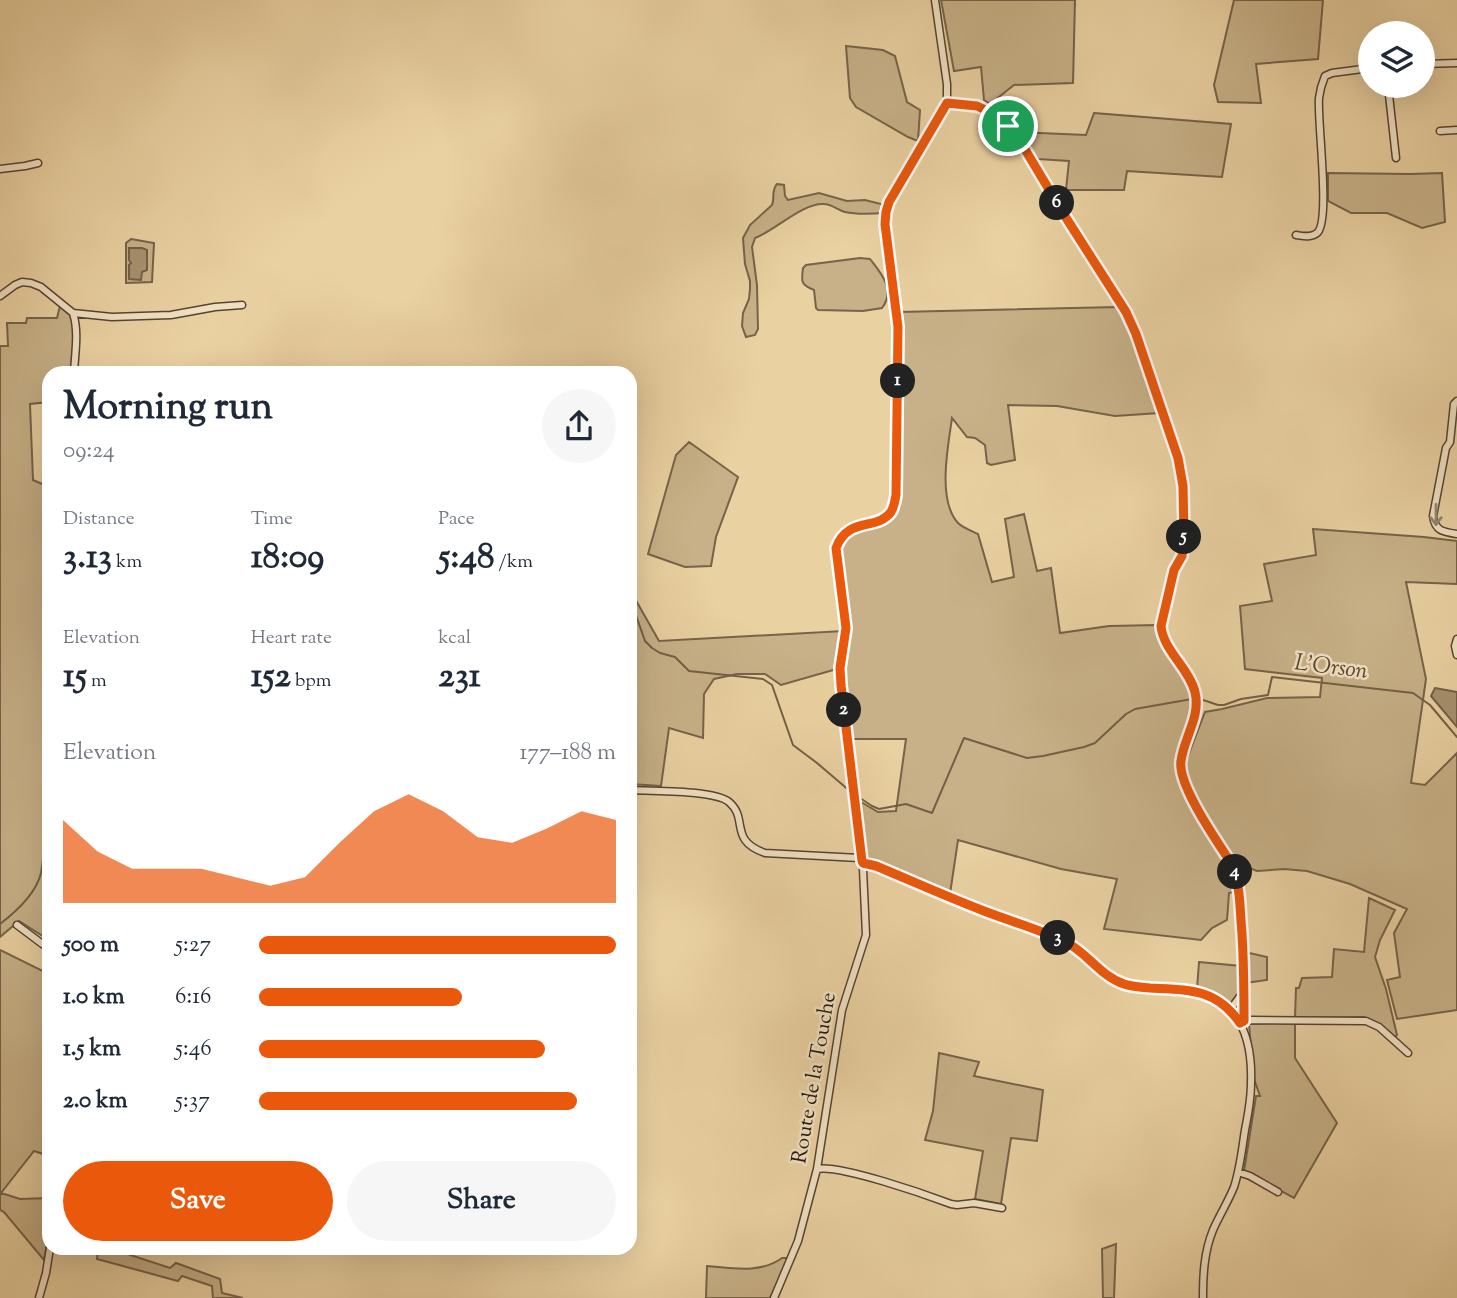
<!DOCTYPE html>
<meta charset="utf-8">
<style>
body{margin:0;font-family:"Sorts Mill Goudy",serif;background:#f6f6f7;color:#1f2937;height:100vh;display:flex;flex-direction:column;font-size:26px;white-space:nowrap}
*{box-sizing:border-box;margin:0}
p{font-size:23px;color:#747a83}
.icon{flex:none;width:38px;height:38px;fill:none;stroke:currentColor;stroke-width:2;stroke-linecap:round;stroke-linejoin:round}
.map{position:relative;flex:1;overflow:hidden}
.panel{position:absolute;left:42px;top:366px;width:595px;height:889px;display:flex;flex-direction:column;background:#fff;border-radius:21px;box-shadow:0 7px 28px #0002}
.panel>*{flex:none}
.buttons{position:absolute;left:1358px;top:21px;display:grid;gap:14px}
.buttons a{display:grid;place-items:center;width:77px;height:77px;border-radius:50%;background:#fff;box-shadow:0 7px 28px #0002;font-size:35px}
.pin{position:absolute;display:grid;place-items:center;width:60px;height:60px;color:#fff;margin:-30px;border:4px solid #fff;border-radius:50%;box-shadow:0 2px 7px #0007}
.km{position:absolute;width:35px;height:35px;margin:-18px;border-radius:50%;background:#222;color:#fff;font-size:19px;line-height:35px;text-align:center}
.round{display:grid;place-items:center;flex:none;width:74px;height:74px;border-radius:37px;background:#f6f6f7}
.summary{display:flex;align-items:center;justify-content:space-between;height:119px;padding:0 21px}
h1{font-size:38px;font-weight:700;line-height:52px}
.stats{display:grid;grid-template-columns:repeat(3,1fr);gap:10px;height:119px;padding:7px 21px}
.stats div{display:grid;align-content:center}
.stats b{font-size:35px;font-weight:700}
.stats small{font-size:19px;font-weight:400}
.stats p{font-size:19px}
.chart{height:196px;padding:14px 21px}
.chart p{display:flex;justify-content:space-between}
.chart svg{width:100%;height:126px;margin-top:7px;fill:#ea580c;opacity:.7}
.button{display:flex;gap:14px;margin-top:auto;padding:14px 21px}
.button a{flex:1;height:80px;border-radius:42px;background:#ea580c;color:#fff;font-size:28px;font-weight:700;line-height:80px;text-align:center}
.button a+a{background:#f6f6f7;color:#1f2937}
ul{padding:0 21px;list-style:none;font-size:23px}
li{display:grid;grid-template-columns:112px 84px 1fr;align-items:center;height:52px}
li i{height:18px;border-radius:9px;background:#ea580c}
.map>svg:first-child{display:block}
.green{fill:#c8b188;stroke:#76634a;stroke-width:2}
.water{fill:#a7916f;stroke:#735f47;stroke-width:2}
.lines{fill:none;stroke-linecap:round;stroke-linejoin:round}
.stream{stroke:#735f47;stroke-width:2}
.minor-casing{stroke:#564432;stroke-width:9}
.minor{stroke:#f1e1c3;stroke-width:6}
.oneway{stroke:#958571}
.route-casing{stroke:#fff;stroke-width:14}
.route{stroke:#ea580c;stroke-width:9}
.labels{text-anchor:middle;dominant-baseline:central;stroke-width:5;stroke-linejoin:round;paint-order:stroke}
.street-label{font-size:21px;fill:#24150c;stroke:#f1e1c3}
.water-label{font-size:23px;font-style:italic;fill:#584734;stroke:#f1e1c3}
</style>
<div class="map">
<svg width="1457" height="1298" viewBox="0 0 1457 1298">
<rect width="100%" height="100%" fill="#ead1a2"/>
<filter id="stains"><feTurbulence type="fractalNoise" baseFrequency=".00286" numOctaves="4"/><feColorMatrix values="0 0 0 0 .2 0 0 0 0 .09 0 0 0 0 .02 0 0 0 .5 -.17"/></filter>
<radialGradient id="worn" r=".72"><stop offset=".6" stop-color="#630" stop-opacity="0"/><stop offset="1" stop-color="#630" stop-opacity=".3"/></radialGradient>
<!-- green -->
<path class="green" d="M941,0H1075L1073,83L1014,85L990,104L984,100L981,67L954,71Z
M1234,0H1323L1318,59L1256,64L1261,103L1218,102L1214,85Z
M846,46L883,50L895,56L907,102L920,110L918,141L908,137L856,107L850,98Z
M1094,113L1231,124L1222,177L1127,171L1124,190H1066L1069,161L1038,159L1017,132L1086,135Z
M1328,173L1410,174L1442,173L1445,222L1422,228L1387,213H1351L1328,201Z
M777,184L784,185L785,196L788,200L819,193L847,201L865,200L885,205L884,213C871,214 858,215 845,212C838,210 831,204 824,204C804,202 774,231 755,238L752,247L757,285L758,329L755,335L746,337L742,326L743,313L749,299L750,289V281L745,264L743,238L750,225L772,205C775,198 771,190 777,184Z
M131,239L154,243L152,282L126,283V243Z
M860,258L870,259C881,273 896,290 882,308L863,311L818,310L816,308L814,290C801,285 801,282 803,268L806,265Z
M60,306L70,315L75,330L72,373H49V402L30,404L33,480L49,487V940L19,921L0,937V346H8L7,323H26L27,318H57Z
M1118,307L1132,333L1159,413L1115,416L1057,406L1008,405L1015,460L991,465L987,463L985,445L975,438L967,437L952,418C948,447 937,500 958,523C963,528 972,531 978,534L992,582L1014,577L1005,519L1024,514L1037,571L1051,568L1060,633L1109,626L1157,625L1179,664L1192,692L1193,704L1192,716L1179,751L1178,772L1193,809L1234,874L1237,891L1229,893L1227,920L1212,928L1201,940L1104,929L1117,879L1061,869L958,840L950,894L866,857L861,802L878,812L896,811L906,739H851L844,666L845,652L849,640V626L841,548C852,518 889,541 898,499L901,334L899,312Z
M689,442L738,477L716,537L711,566L685,567L648,554L676,455Z
M1313,529L1424,537L1457,541V584L1406,582L1426,679L1411,783L1425,785L1457,753V1010L1397,1019L1387,980L1400,977L1394,933L1407,909L1350,884L1307,871L1284,869L1257,871L1232,861L1193,797L1184,773L1185,764L1205,712L1222,709L1267,698L1320,697L1322,678L1245,669L1240,606L1272,601L1264,564L1316,555Z
M630,590L659,641L843,631L837,669L781,685L765,674H737L714,679L704,694L703,738L669,728L661,786L630,784Z
M1369,898L1395,910L1380,940L1375,957L1386,989L1397,1035L1395,1037L1380,1025L1364,1017L1295,1018L1296,988H1299L1302,978L1332,977L1334,949L1364,952Z
M0,950L49,974V1156L34,1151L1,1193L20,1199L49,1198V1233L44,1260L4,1212L0,1210Z
M1245,952L1267,957V980L1245,983Z
M1199,962L1241,966C1241,986 1244,990 1230,1006L1207,991L1197,989Z
M1295,1022V1058L1337,1123L1294,1198L1244,1171L1256,1096H1260L1254,1079L1249,1024Z
M939,1053L979,1062L974,1076L1043,1090L1037,1141L1011,1138L1001,1204L975,1199L983,1151L925,1140L933,1111Z
M1116,1244L1114,1298H1103L1102,1249Z
M98,1248H117L118,1251L170,1268L176,1263L220,1279L222,1293L243,1298H213L212,1286L182,1276L178,1281L97,1259Z
M782,1258H789L770,1298H706L707,1266C732,1268 760,1274 782,1258Z"/>
<!-- water -->
<path class="water" d="M129,248H142L147,250V270L142,272L141,280L129,279V265L131,263L129,260Z
M1435,688L1457,692V727L1431,696Z"/>
<g class="lines">
<!-- stream -->
<path class="stream" d="M630,603L633,607L645,641L652,648L660,653L675,657L689,671L763,679L772,685L793,745L817,763L851,792
M1200,699L1218,705H1224L1241,699L1268,695L1272,677L1413,693L1430,705L1457,737
M49,781L43,785L49,797
M857,796L872,806L879,809L906,804L932,813L964,738L1027,758L1043,756L1084,747L1095,743L1126,714L1135,709L1192,699
M0,924C17,911 36,894 41,873C44,856 45,839 49,823"/>
<!-- minor casing -->
<g class="minor-casing">
<path id="minor" d="M1423,64L1457,63
M1388,86L1396,158
M947,103L977,106L996,115L1008,126L1025,151L1063,213L1126,312L1136,334L1177,458L1183,486L1184,535L1182,556L1174,570L1161,626L1166,643L1190,677L1197,703L1196,714L1180,762L1182,773L1191,796L1233,866C1245,900 1243,954 1244,991
M1440,131L1457,130
M0,169L25,166L38,163
M1296,235C1303,236 1311,238 1317,233C1331,222 1317,121 1319,98C1320,90 1322,83 1325,76L1332,73L1370,68
M0,296L15,285L22,282L31,283L41,287L73,313L112,317L171,315L215,307L242,305
M73,313C79,332 75,352 74,373
M1457,401L1454,404L1450,442L1446,448L1433,516C1435,531 1443,532 1457,534
M1457,639L1455,646L1457,655
M630,790C651,791 715,790 729,802C749,819 728,840 765,853L859,858L863,863L876,866C911,881 947,897 983,911C1011,921 1041,929 1068,943C1089,953 1100,975 1123,983C1156,995 1195,981 1225,1005C1247,1023 1252,1055 1251,1083C1251,1099 1248,1115 1245,1130C1242,1149 1240,1169 1234,1187C1228,1202 1219,1216 1213,1230C1204,1252 1203,1275 1203,1298
M17,925L49,949
M1230,1010L1244,991V1021
M1240,1023L1252,1020L1366,1021L1379,1027L1408,1053
M817,1169C839,1164 927,1195 951,1204L957,1205L974,1203L1002,1208
M1238,1172L1250,1176L1278,1192
M39,1298L46,1273L50,1248
M774,1298L798,1241L817,1169L842,1010L866,935L863,869L841,685L840,668L846,628L836,548C848,516 877,531 891,512C894,508 895,501 896,495L898,327L885,224L886,212L889,202L947,103V84L935,0"/>
</g>
<!-- minor -->
<use href="#minor" class="minor"/>
</g>
<!-- one-way arrows -->
<defs><path id="oneway-shaft" d="M-6 0H5M1.5-3L5.5 0L1.5 3" fill="none" stroke-width="1.6" stroke-linecap="round" stroke-linejoin="round" transform="scale(1.75)"/></defs>
<use class="oneway" href="#oneway-shaft" transform="translate(1436 515) rotate(90)"/>
<g class="lines">
<!-- route casing -->
<g class="route-casing">
<path id="route" d="M947,103L977,106L996,115L1008,126L1026,151L1063,213L1126,312L1136,334L1178,458L1183,486L1184,535L1182,556L1174,570L1161,626C1163,650 1189,668 1195,692C1201,717 1184,737 1181,761C1177,785 1219,844 1233,866C1239,884 1240,902 1241,921C1244,954 1244,988 1244,1021L1240,1023C1216,988 1188,990 1150,988C1141,987 1133,987 1124,984C1100,976 1087,952 1064,941C1038,929 1010,921 984,911C947,897 912,881 876,866L863,863L862,861L841,685L840,668L846,628L836,548C848,516 877,531 891,512C894,507 895,501 896,495L898,327L885,224L886,212L889,202Z"/>
</g>
<!-- route -->
<use href="#route" class="route"/>
</g>
<g class="labels">
<!-- street labels -->
<g class="street-label">
<text transform="translate(815 1078) rotate(-80)">Route de la Touche</text>
</g>
<!-- water labels -->
<g class="water-label">
<text transform="translate(1331 668) rotate(7)">L’Orson</text>
</g>
</g>
<rect width="100%" height="100%" filter="url(#stains)"/>
<rect width="100%" height="100%" fill="url(#worn)"/>
</svg>
<div class="buttons">
<a><svg class="icon" aria-label="layers" viewBox="0 0 24 24"><path d="M12 4l9 5-9 5-9-5zM3 14l9 5 9-5"/></svg></a>
</div>
<div class="pin" style="left:1008px;top:126px;background:#1e9e55"><svg class="icon" aria-label="arrive" viewBox="0 0 24 24"><path d="M6 21V4h12l-3 4 3 4H6"/></svg></div>
<b class="km" style="left:898px;top:381px">1</b>
<b class="km" style="left:844px;top:710px">2</b>
<b class="km" style="left:1058px;top:938px">3</b>
<b class="km" style="left:1235px;top:872px">4</b>
<b class="km" style="left:1184px;top:537px">5</b>
<b class="km" style="left:1057px;top:203px">6</b>
<section class="panel">
<div class="summary"><div><h1>Morning run</h1><p>09:24</p></div><a class="round"><svg class="icon" aria-label="share" viewBox="0 0 24 24"><path d="M12 15V3M7 8l5-5 5 5M5 13v7h14v-7"/></svg></a></div>
<div class="stats">
<div><p>Distance</p><b>3.13<small> km</small></b></div>
<div><p>Time</p><b>18:09</b></div>
<div><p>Pace</p><b>5:48<small> /km</small></b></div>
</div>
<div class="stats">
<div><p>Elevation</p><b>15<small> m</small></b></div>
<div><p>Heart rate</p><b>152<small> bpm</small></b></div>
<div><p>kcal</p><b>231</b></div>
</div>
<div class="chart"><p><span>Elevation</span>177–188 m</p>
<svg viewBox="0 0 160 44" preserveAspectRatio="none"><path d="M0 44V15L10 26L20 32L30 32L40 32L50 35L60 38L70 35L80 23L90 12L100 6L110 12L120 21L130 23L140 18L150 12L160 15V44z"/></svg>
</div>
<ul>
<li><b>500 m</b>5:27<i style="width:100%"></i></li>
<li><b>1.0 km</b>6:16<i style="width:57%"></i></li>
<li><b>1.5 km</b>5:46<i style="width:80%"></i></li>
<li><b>2.0 km</b>5:37<i style="width:89%"></i></li>
</ul>
<div class="button"><a>Save</a><a>Share</a></div>
</section>
</div>
